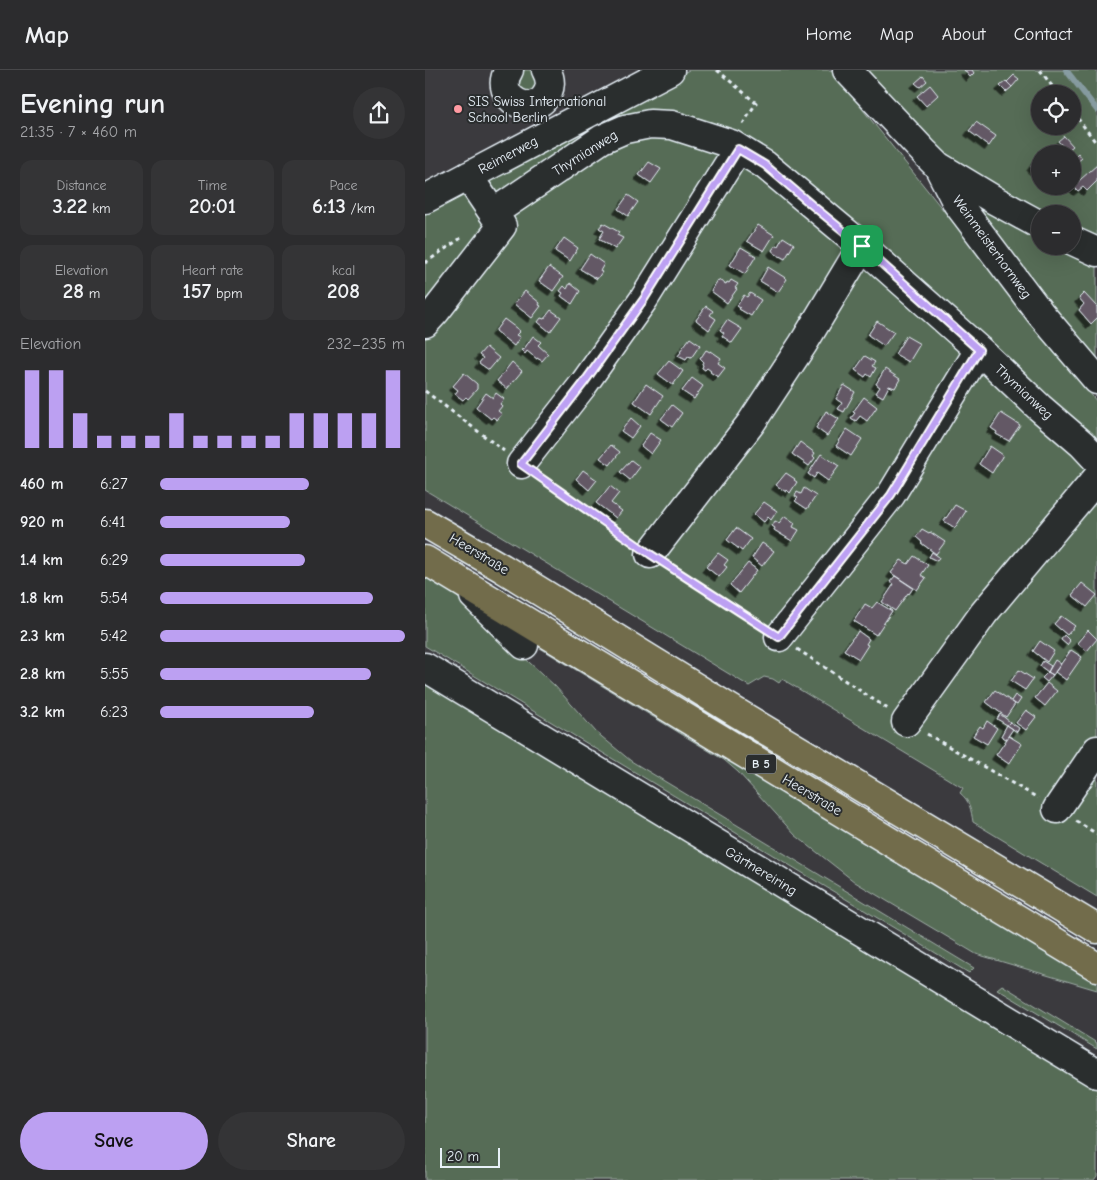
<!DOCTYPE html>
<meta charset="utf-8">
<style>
body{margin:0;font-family:"Comic Neue",sans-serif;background:#343436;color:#f1f3f6;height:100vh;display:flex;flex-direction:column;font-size:19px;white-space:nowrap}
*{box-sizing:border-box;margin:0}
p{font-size:16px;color:#a6a7aa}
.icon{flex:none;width:28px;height:28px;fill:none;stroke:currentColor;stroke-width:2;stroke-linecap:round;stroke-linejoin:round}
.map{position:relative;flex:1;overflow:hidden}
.panel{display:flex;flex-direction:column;background:#2c2c2e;width:425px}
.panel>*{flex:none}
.fabs{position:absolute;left:606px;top:15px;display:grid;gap:10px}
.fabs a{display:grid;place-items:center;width:50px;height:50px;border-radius:50%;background:#2c2c2e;box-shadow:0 5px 20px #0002,0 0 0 1px #48484a;font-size:25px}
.scale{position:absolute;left:15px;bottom:12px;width:60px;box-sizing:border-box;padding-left:5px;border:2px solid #e8f1f8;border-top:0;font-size:14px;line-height:18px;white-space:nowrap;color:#e8f1f8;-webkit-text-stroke:4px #2a2d2e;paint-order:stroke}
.pin{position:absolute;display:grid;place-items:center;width:42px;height:42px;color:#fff;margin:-21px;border-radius:10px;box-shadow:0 2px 8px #0006}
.round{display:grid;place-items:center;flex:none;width:52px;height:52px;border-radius:26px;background:#343436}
.summary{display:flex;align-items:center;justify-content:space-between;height:85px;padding:0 20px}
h1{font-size:28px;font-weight:700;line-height:38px}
.metrics{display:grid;grid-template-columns:repeat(3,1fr);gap:8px;height:85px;padding:5px 20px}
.metrics div{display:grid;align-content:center;border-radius:12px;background:#343436;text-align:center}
.metrics b{font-size:21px;font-weight:700}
.metrics small{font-size:14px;font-weight:400}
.metrics p{font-size:14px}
.chart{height:140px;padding:10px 20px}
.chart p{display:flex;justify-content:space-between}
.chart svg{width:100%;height:90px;margin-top:5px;stroke:#bca0f2;stroke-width:6}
.action{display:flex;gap:10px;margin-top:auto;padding:10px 20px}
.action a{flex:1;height:58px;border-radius:30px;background:#bca0f2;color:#111;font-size:20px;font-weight:700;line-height:58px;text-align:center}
.action a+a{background:#343436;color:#f1f3f6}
ul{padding:0 20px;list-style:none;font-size:16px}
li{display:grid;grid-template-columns:80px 60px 1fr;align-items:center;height:38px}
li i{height:12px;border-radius:6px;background:#bca0f2}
header{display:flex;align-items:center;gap:30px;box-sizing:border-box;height:70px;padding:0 25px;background:#2c2c2e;border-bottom:1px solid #48484a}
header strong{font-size:24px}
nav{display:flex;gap:28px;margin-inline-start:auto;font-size:18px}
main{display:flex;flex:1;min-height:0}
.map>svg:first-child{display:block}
.green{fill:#576c57;stroke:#a0aea8;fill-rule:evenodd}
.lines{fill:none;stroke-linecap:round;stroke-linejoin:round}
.stream{stroke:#879ca1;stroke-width:6}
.building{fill:#645865;stroke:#e8f1f8;filter:url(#shadow)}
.minor-casing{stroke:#e8f1f8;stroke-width:31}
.major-casing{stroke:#e8f1f8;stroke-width:31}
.path{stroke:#e8f1f8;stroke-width:3;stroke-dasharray:4 4;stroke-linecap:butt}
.minor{stroke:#2a2d2e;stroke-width:28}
.major{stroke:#726c4b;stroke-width:28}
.route-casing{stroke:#fff;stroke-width:10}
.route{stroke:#bca0f2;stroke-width:6}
.poi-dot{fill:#ff9aa2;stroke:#2a2d2e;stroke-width:2}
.labels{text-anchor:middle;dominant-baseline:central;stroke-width:4;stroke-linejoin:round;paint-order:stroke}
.shield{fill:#2a2d2e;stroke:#afb6bb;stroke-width:1}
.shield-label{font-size:12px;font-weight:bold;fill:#e8f1f8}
.poi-label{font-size:14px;fill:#e8f1f8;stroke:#2a2d2e;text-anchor:start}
.street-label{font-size:14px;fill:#e8f1f8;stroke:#2a2d2e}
</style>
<header>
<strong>Map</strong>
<nav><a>Home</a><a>Map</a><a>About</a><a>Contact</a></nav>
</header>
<main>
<section class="panel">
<div class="summary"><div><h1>Evening run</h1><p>21:35 · 7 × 460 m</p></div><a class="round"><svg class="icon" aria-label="share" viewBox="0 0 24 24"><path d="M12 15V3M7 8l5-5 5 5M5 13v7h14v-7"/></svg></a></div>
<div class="metrics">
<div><p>Distance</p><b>3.22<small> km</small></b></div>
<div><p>Time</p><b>20:01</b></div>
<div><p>Pace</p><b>6:13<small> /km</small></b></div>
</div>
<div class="metrics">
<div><p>Elevation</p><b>28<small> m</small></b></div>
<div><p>Heart rate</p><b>157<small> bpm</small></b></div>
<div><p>kcal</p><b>208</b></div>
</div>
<div class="chart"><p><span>Elevation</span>232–235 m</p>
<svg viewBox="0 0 160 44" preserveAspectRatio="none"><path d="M5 44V6M15 44V6M25 44V27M35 44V38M45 44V38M55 44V38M65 44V27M75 44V38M85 44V38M95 44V38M105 44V38M115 44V27M125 44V27M135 44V27M145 44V27M155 44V6"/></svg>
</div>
<ul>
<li><b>460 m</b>6:27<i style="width:61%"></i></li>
<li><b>920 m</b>6:41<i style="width:53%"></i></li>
<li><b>1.4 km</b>6:29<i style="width:59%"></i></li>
<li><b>1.8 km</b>5:54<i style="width:87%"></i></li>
<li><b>2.3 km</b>5:42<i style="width:100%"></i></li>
<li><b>2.8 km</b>5:55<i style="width:86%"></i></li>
<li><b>3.2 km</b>6:23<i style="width:63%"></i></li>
</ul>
<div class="action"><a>Save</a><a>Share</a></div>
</section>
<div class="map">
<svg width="672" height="1110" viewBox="0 0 672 1110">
<defs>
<filter id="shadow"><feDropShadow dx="-4.5" dy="4.5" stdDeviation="0" flood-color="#0009"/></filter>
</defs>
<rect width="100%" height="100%" fill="#3b3a3e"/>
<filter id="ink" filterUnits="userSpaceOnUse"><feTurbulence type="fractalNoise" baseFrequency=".02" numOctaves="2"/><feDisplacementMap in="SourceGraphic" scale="10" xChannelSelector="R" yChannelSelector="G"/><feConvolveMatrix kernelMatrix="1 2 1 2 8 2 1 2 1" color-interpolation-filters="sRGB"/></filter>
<g filter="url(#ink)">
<!-- green -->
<path class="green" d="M94,0H110L116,8L101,29L88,7Z
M264,0H406L672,332V827L548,752C546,740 545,731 535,723L538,718L357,609L354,613L348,609L339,607L324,616L0,420V140Z
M435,0H672V293ZM615,24H648V56H615ZM615,84H648V116H615ZM615,144H648V176H615Z
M0,504L30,525L54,546L130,616L171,662L206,691L549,898L544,903L0,576Z
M115,575L672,910V920L551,884L430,812L370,765L313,702L299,690L115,578Z
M0,609L672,1016V1106L669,1110H0Z
M577,915L672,973V979L572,919Z"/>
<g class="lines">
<!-- stream -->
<path class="stream" d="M641,0L672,40"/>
</g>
<!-- building -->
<path class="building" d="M539,0H547L549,3L545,7Z
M589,5L594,9L587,17L582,12Z
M498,6L502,11L495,17L490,13Z
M581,11L587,17L581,22L575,16Z
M505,15L513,25L501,36L492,26Z
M551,52L571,66L564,76L544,61Z
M639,66L648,76L642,81L633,71Z
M653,83L657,88L651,93L648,88Z
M615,84V104L606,97Z
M224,92L236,99L226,113L214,105Z
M672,95V111L662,121L658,117L653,121L648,116Z
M650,100L653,103L648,108V102Z
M203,125L213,132L203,146L193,139Z
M178,153L194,162L192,165L198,168L190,179L174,169L179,161L174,158Z
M333,155L349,165L339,181L322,171Z
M358,167L369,174L360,189L349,183L347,180L351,175L353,176Z
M139,168L153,178L145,191L130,181Z
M316,177L331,186L320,204L305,195Z
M165,184L179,194L175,201L177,202L172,209L155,199Z
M124,197L138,207L128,221L114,211Z
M343,197L362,209L353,222L335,211Z
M293,210L301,214L302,212L304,213L306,210L313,214L310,218L312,219L302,233L286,221Z
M145,213L155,221L147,234L136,226L138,223L135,221L139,216L142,219Z
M100,221L115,233L114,235L116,236L107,248L89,234Z
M325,223L336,230L326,246L314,239L315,238L312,236L319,225L322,227Z
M659,223L672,237V248L666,254L654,240L659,234L654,228Z
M281,236L288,241L285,245L291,249L284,260L271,250Z
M126,240L136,247L125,262L113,252L116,248L119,249Z
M79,249L95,261L91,265L95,267L89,276L70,261Z
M302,250L317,259L307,273L297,266L299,263L295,260Z
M452,251L469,262L459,276L443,265Z
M108,266L116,272L113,275L123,284L117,291L112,288V289L102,281L100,284L96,280L99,279Z
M481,266L495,274L484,292L470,284Z
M265,268L275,275L266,288L263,287L261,290L253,286L256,282L255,281Z
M61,277L74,288L64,300L54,293L58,288L54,285Z
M281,280L285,282L286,281L296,288L293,293L300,298L293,307L285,302L286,301L282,298L280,300L277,298L278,295L277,294L278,292L275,289Z
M440,286L450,292L447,296L451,298L446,307L442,304L440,307L430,300Z
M244,291L258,301L248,315L233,304Z
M87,292L97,301L82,319L72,311Z
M460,299L475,309L470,318L464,316L458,327L451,323L455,317L451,314Z
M39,303L52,314V319L43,329L41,327L38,330L30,324L33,320L28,316Z
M267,308L278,316L269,329L257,321Z
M221,314L238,326L226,344L209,332Z
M419,315L430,322L419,342L413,339L417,333L411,329Z
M61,323L68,328L71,323L79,329L75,334L77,336L73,341L77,344L72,350L68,347L66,349L51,337Z
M439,327L452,337L442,351L435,346L431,351L426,348L430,343L428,342Z
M247,335L257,343L247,357L236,349Z
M401,341L414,349L402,366L391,358Z
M576,343L595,355L584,371L571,364L572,362L566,358Z
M206,348L215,356L206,368L196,361Z
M422,359L437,369L426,386L411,376Z
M225,363L236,370L226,384L216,376Z
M375,372L390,383L388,386L390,388L384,396L367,384Z
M186,375L195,382L185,395L175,388Z
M565,376L578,385L567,403L554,394Z
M396,384L414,396L403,411L392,403L389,408L383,404Z
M206,390L215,397L205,410L195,402Z
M158,400L172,410L164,420L151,409Z
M361,403L370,409L369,410L372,412L365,423L362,420L361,422L351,415Z
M185,416L194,423L186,433L197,441L191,448L171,433Z
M379,418L391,426L382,439L370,431L373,428L370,426L372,422L376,424Z
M339,432L352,441L346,450L343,447L339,452L329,444Z
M530,435L541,441L530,458L519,451Z
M360,446L370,453L368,457L374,460L367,471L349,460L350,458L347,456L350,451L354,453Z
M311,458L326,469L317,481L302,470Z
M497,459L504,463L505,462L520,472L511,484L496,473L497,472L491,467Z
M337,473L349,481L337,496L327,488Z
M507,482L514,487L512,491L504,487Z
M293,483L303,490L299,495L302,497L294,507L281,497Z
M489,486L503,495L496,505L501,508L492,520L466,503L476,490L483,494Z
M323,493L332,500L314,523L305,515Z
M470,506L488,518L484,524L483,523L470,541L457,532L469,514L465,512Z
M657,513L672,525L662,537L647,525Z
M452,532L467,541L451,565L429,551L440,534L447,538Z
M636,546L650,556L642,565L629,554Z
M663,560L672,569L662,581L652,573Z
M433,561L444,569L441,574L443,575L434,589L419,580L429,566H430Z
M639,565L645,571L642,575L636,570Z
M615,571L629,581L622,592L608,581Z
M646,580L657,587L641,610L630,602Z
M630,590L636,594L628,605L623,602Z
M618,591L626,596L623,602L615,596Z
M594,600L608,609L600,620L586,611Z
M623,602L628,605L622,612L617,608Z
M622,613L632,621L620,636L610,628Z
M570,620L590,634L581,647L561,632Z
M590,625L596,629L592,635L586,631Z
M601,640L611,647L601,660L591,653Z
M575,644L585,652L582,655L572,649Z
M562,651L572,658L562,674L548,666L555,656L558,658Z
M585,652L594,658L592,662L582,655Z
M582,655L588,659L581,669L576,666Z
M584,666L597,674L584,694L571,685Z"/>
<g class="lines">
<!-- minor casing -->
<g class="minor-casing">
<path id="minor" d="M84,0C66,28 110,51 123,22C126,15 125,7 121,0
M422,0L500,83L513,96L532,133L615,243L672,310
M513,96L571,131L615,155
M43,106L68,143
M0,129L245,0
M648,171L672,182
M0,253L11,241L77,156L68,143L177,69L200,59L225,54L247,55L306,74L340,95L437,176L554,280L614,337L657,374L672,390
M96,394L158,315L219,229L313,79
M225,484L326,353L378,274L437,176
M49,526L99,575
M354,567L466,425L554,280
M0,597L672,1004
M481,652L559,543L672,408
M632,739L672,680"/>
</g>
<!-- major casing -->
<g class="major-casing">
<path id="major" d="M0,453L77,498L304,638L672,859
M0,490L672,897"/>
</g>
<!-- path -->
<path class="path" d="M292,0L331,33L318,54
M615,0L633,24
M648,42L672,74
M0,193L36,168
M0,321L79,381
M114,407L208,472
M244,496L335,555
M372,579L463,639
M502,664L613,728
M651,751L672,764"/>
<!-- minor -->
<use href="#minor" class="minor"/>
<!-- major -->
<use href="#major" class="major"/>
</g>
</g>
<g class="lines" filter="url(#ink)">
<!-- route casing -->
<g class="route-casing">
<path id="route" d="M313,79L340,95L388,136L437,176L554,280L466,425L354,567L225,484L96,394L158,314L219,229Z"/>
</g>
<!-- route -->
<use href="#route" class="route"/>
</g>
<!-- markers -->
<circle class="poi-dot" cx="33" cy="39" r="5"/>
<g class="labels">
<!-- shield labels -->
<rect class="shield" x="321" y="684.5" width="30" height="19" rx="4"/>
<g class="shield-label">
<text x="336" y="694">B 5</text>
</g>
<!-- poi labels -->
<g class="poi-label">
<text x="43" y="31">SIS Swiss International<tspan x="43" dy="16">School Berlin</tspan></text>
</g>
<!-- street labels -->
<g class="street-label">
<text transform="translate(160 83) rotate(-32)">Thymianweg</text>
<text transform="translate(83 85) rotate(-28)">Reimerweg</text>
<text transform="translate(567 177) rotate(54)">Weinmeisterhornweg</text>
<text transform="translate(599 322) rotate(43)">Thymianweg</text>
<text transform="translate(54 484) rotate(31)">Heerstraße</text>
<text transform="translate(387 725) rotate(31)">Heerstraße</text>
<text transform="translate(336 801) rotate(31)">Gärtnereiring</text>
</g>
</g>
</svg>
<div class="fabs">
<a><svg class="icon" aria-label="locate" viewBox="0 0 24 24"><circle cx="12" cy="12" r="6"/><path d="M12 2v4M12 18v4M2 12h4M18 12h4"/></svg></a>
<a>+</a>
<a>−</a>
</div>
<div class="scale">20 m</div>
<div class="pin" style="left:437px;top:176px;background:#1e9e55"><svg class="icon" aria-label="arrive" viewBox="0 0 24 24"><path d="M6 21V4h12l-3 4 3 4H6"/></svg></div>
</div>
</main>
